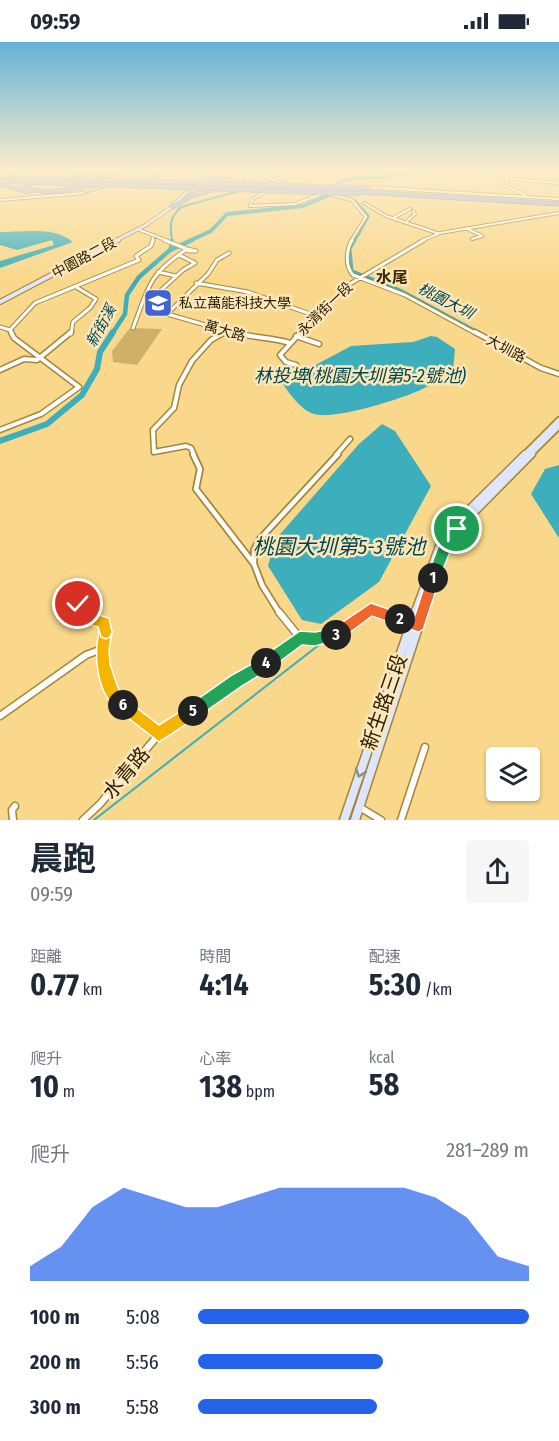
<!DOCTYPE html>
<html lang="zh-TW">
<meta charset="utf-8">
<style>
body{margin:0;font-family:"Fira Sans Condensed","Noto Sans TC",sans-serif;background:#f6f6f7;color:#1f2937;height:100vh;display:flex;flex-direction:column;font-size:22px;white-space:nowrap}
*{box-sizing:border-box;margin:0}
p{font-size:20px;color:#747a83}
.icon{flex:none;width:33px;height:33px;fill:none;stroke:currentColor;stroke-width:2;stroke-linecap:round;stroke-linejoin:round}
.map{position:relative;height:778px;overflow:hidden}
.sheet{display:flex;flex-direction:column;background:#fff;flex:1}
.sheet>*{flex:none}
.fabs{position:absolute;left:486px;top:705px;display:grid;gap:12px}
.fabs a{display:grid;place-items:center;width:54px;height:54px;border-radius:6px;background:#fff;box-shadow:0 2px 4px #0004;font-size:30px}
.pin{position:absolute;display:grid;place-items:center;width:51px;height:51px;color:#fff;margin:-26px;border:3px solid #fff;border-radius:50%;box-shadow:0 2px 6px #0007}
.km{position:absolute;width:30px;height:30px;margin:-15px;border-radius:50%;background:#222;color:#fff;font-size:16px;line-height:30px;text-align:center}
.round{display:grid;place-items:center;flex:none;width:63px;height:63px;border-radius:6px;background:#f6f6f7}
.summary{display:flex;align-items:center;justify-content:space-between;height:102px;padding:0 30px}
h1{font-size:33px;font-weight:700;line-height:45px}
.metrics{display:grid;grid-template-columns:repeat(3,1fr);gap:9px;height:102px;padding:6px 30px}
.metrics div{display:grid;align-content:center}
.metrics b{font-size:30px;font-weight:700}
.metrics small{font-size:16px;font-weight:400}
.metrics p{font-size:16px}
.chart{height:168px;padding:12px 30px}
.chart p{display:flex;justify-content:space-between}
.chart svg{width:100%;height:108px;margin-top:6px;fill:#2563eb;opacity:.7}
ul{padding:0 30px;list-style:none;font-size:20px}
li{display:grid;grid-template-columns:96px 72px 1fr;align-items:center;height:45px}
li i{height:15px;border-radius:8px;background:#2563eb}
.status{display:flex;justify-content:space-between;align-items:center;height:42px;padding:0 30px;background:#fff;direction:ltr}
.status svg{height:16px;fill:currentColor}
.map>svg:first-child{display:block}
.green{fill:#ceb068}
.water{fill:#3caebc}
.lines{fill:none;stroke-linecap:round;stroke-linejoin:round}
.stream-far1{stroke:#3caebc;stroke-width:1.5}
.stream{stroke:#3caebc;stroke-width:2}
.canal-far1{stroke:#3caebc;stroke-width:2}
.canal{stroke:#3caebc;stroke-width:3}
.river-far2{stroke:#3caebc;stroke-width:4}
.river-far1{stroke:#3caebc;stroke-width:4.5}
.river{stroke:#3caebc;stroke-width:6}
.street-far4-casing{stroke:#a58538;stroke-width:4}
.street-far3-casing{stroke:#a58538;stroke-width:5}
.street-far2-casing{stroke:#a58538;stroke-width:7}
.street-far1-casing{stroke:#a58538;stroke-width:8}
.street-casing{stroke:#a58538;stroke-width:9}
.secondary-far4-casing{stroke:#a58538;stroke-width:4.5}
.secondary-far3-casing{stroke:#a58538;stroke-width:6}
.secondary-far2-casing{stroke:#a58538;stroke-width:8}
.secondary-far1-casing{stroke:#a58538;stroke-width:9}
.secondary-casing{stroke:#a58538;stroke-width:11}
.highway-casing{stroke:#6c7ba1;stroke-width:5}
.street-far4{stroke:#fff;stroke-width:2}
.street-far3{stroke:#fff;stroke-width:3}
.street-far2{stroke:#fff;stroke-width:4}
.street-far1{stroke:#fff;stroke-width:4.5}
.street{stroke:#fff;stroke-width:6}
.secondary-far4{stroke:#dde6fd;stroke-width:3}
.secondary-far3{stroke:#dde6fd;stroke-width:4}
.secondary-far2{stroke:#dde6fd;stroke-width:4.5}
.secondary-far1{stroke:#dde6fd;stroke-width:6}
.secondary{stroke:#dde6fd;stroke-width:8}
.highway{stroke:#8eacf7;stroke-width:4}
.highway-bridge-casing{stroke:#6c7ba1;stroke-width:5;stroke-linecap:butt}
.highway-bridge{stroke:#8eacf7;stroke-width:4}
.oneway{stroke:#8e8d8c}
.split-1{fill:#22a559;stroke:#fff;stroke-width:1.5}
.split-2{fill:#f0652b;stroke:#fff;stroke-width:1.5}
.split-3{fill:#f0652b;stroke:#fff;stroke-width:1.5}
.split-4{fill:#22a559;stroke:#fff;stroke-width:1.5}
.split-5{fill:#22a559;stroke:#fff;stroke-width:1.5}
.split-6{fill:#f5b400;stroke:#fff;stroke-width:1.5}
.split-7{fill:#f5b400;stroke:#fff;stroke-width:1.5}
.split-8{fill:#f5b400;stroke:#fff;stroke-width:1.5}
.labels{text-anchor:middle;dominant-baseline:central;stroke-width:5;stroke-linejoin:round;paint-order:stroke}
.far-street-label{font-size:14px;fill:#2e2101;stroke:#fbe7bb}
.far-poi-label{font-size:14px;fill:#2e2101;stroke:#fbe7bb;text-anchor:start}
.far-water-label{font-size:15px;font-style:italic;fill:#00464e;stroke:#fbe7bb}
.far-quarter-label{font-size:16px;font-weight:bold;fill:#3a2a00;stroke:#fbe7bb}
.water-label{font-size:18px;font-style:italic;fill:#00464e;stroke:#fbe7bb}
.near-street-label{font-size:20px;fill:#2e2101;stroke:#fbe7bb}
.near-water-label{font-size:21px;font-style:italic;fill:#00464e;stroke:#fbe7bb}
</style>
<div class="status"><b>09:59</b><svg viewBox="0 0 49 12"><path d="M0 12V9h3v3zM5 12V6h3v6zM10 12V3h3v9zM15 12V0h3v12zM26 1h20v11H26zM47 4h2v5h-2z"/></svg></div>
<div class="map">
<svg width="559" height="778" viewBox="0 0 559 778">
<rect width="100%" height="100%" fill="#f9d88b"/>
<!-- green -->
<path class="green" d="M130,286L162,287L137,323L113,320L112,309Z"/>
<!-- water -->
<path class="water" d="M0,190C22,190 55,184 73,200L0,226V219L54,203L52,198L17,208L0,203Z
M431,294L437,295L455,307L453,329C440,337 427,346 413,351C394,359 332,378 314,372C300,368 286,347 279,336L280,330L310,326L351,304L413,300Z
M382,382L395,389L431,444L379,540L321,582L302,578L268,524L275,498L359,402Z
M559,423V496L531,452L545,427Z"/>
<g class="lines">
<!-- stream-far1 -->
<path class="stream-far1" d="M84,152L105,145"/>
<!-- stream -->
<path class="stream" d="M94,778L324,599"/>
<!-- canal-far1 -->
<path class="canal-far1" d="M244,139L243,131L249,129
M335,152L356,159L369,174L358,194
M172,199C170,184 169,176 181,165L243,148
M355,199L357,195"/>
<!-- canal -->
<path class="canal" d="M172,198V200
M355,198L350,207L352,229L402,249L478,290
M170,208L171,202"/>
<!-- river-far2 -->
<path class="river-far2" d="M189,199L211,189L227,172L303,164L331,152L338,141L346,137L390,134L428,128"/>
<!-- river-far1 -->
<path class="river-far1" d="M112,292L125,272L127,253L139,235L170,208L192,198"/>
<!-- river -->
<path class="river" d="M0,399L47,382L82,353L97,327L100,310L113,290"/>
<!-- street-far4 casing -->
<g class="street-far4-casing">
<path id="street-far4" d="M245,128L256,131
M438,128H462
M473,128L513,137L559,141
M256,131L266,133L322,128
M263,134L282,141
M506,137L508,140L505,144L525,153
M368,145L559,157
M270,148L253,157L250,164L295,162L324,151
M328,152L352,158L366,175L351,199
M0,158L84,151
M364,161L386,174L437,191
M395,175L410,167
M407,179L415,172L413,169
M466,186L482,194L472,197
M137,187L168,199
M152,199L154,193
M421,199L440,191L559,171"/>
</g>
<!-- street-far3 casing -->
<g class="street-far3-casing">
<path id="street-far3" d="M164,198L187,207
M352,198C346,208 345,224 353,233L405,253L477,292
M187,207L196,209H188Z
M229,211L217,218L208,232L167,272L237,292
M158,230L176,234
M196,241L248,250L316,274
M159,255L158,251L183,228L195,221L179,213
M0,285L10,288
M133,286C149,244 148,233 187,207
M10,288L35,261L139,218L136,214L151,204L153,198
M10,288L12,292
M71,292L73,280L90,266L96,257L76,245
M222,292L227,289
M299,292L348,243L424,198"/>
</g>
<!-- street-far2 casing -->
<g class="street-far2-casing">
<path id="street-far2" d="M232,290C251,296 271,295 290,301
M475,290L541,326L559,332
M296,294L319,302
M296,323L286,320L280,313L301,290
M0,328L24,317L37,318L71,290
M0,388L41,372L79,345L14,296L11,290
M194,413L191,406L186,404L154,410L153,388L174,366L179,343L192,319L211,298L225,290
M336,413L350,397"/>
</g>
<!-- street-far1 casing -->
<g class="street-far1-casing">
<path id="street-far1" d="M193,412L200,427L196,447L254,522L262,543L280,572
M254,521V508L259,498L338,412
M74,551L79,572
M364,572L371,567L384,572"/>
</g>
<!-- street casing -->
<g class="street-casing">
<path id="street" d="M79,570V573L104,581C106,592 102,603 103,614C106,651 131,673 159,692
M279,570L300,596
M380,570L411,581
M0,674L86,613L102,607
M361,766L381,778
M13,778L12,768L15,764
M83,778L100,762L159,692L237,638L255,630L300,596L332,593L367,570
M401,778L425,705"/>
</g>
<!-- secondary-far4 casing -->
<g class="secondary-far4-casing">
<path id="secondary-far4" d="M196,137L201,128
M174,162L190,147
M115,199L146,183L176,162"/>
</g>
<!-- secondary-far3 casing -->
<g class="secondary-far3-casing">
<path id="secondary-far3" d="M0,260L118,198"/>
</g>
<!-- secondary-far2 casing -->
<g class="secondary-far2-casing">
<path id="secondary-far2" d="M524,413L559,378
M530,413L559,384"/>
</g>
<!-- secondary-far1 casing -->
<g class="secondary-far1-casing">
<path id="secondary-far1" d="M414,572L443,493L525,412
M422,572L450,495L532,412"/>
</g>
<!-- secondary casing -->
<g class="secondary-casing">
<path id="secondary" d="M344,778L415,570
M355,778L423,570"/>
</g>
<!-- highway casing -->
<g class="highway-casing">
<path id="highway" d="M205,128L206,135L243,140
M69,135L153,128
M10,138L327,148L559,162
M160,138L149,134L168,128
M36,140L26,144L25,147L51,150L95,143
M0,142L29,150
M172,165L192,153L216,147"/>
</g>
<!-- street-far4 -->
<use href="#street-far4" class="street-far4"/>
<!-- street-far3 -->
<use href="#street-far3" class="street-far3"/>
<!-- street-far2 -->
<use href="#street-far2" class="street-far2"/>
<!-- street-far1 -->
<use href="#street-far1" class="street-far1"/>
<!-- street -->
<use href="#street" class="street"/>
<!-- secondary-far4 -->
<use href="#secondary-far4" class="secondary-far4"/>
<!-- secondary-far3 -->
<use href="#secondary-far3" class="secondary-far3"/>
<!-- secondary-far2 -->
<use href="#secondary-far2" class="secondary-far2"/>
<!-- secondary-far1 -->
<use href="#secondary-far1" class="secondary-far1"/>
<!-- secondary -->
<use href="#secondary" class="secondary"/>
<!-- highway -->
<use href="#highway" class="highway"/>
<!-- highway-bridge casing -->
<g class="highway-bridge-casing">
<path id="highway-bridge" d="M0,134L370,146
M0,139L360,152"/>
</g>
<!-- highway-bridge -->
<use href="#highway-bridge" class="highway-bridge"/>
</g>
<!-- one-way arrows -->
<defs><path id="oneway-chevron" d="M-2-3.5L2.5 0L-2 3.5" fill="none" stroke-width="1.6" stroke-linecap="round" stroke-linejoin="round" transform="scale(1.5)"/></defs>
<use class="oneway" href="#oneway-chevron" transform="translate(360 731) rotate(109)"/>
<!-- sky -->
<linearGradient id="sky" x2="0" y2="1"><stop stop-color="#63b2d6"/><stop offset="0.54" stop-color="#fcedcb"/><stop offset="1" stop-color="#fcedcb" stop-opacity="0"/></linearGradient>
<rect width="559" height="237" fill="url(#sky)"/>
<!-- split-1 -->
<path class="split-1" d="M457,482L463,487L455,497L438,540H429L427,536C433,520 440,489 457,482Z"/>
<!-- split-2 -->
<path class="split-2" d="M433,531L440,536L423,588L418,590L395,582L393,577L395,573L400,571L414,576L427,536Z"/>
<!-- split-3 -->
<path class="split-3" d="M371,561L405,573L407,577L405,582L400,584L372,574L341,597L336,599L331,597L329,593L331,588Z"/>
<!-- split-4 -->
<path class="split-4" d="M336,586L341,588L343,593L341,597L315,604L302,603L271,626L266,628L261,626L259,621L261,616L300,589L315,590Z"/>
<!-- split-5 -->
<path class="split-5" d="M266,614L271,616L274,621L271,626L242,644L199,674L193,677L188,674L186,669L188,664L232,633Z"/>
<!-- split-6 -->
<path class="split-6" d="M123,655L159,683L193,661L199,664L201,669L199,674L159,700L118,668L115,663L118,657Z"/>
<!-- split-7 -->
<path class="split-7" d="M106,583L110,585L112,590L109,607L110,622L118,646L131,663L128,668L123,670C97,659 91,609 101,585Z"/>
<!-- split-8 -->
<path class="split-8" d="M78,556L83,558L85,569L109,576L112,590L110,595L106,597L101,595L98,585L74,578L72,562L74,558Z"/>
<!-- icons -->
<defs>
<g id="university-square" transform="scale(1.5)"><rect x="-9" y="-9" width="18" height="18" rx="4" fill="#3f63d4" stroke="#fbe7bb"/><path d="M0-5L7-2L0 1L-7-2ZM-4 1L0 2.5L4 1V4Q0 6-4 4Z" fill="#fff"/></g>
</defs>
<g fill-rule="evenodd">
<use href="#university-square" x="158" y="261"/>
</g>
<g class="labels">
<!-- far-street labels -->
<g class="far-street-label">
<text transform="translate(84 216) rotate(-28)">中園路二段</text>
<text transform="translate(325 267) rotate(-44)">永清街一段</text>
<text transform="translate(225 289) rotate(16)">萬大路</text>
<text transform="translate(506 307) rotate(28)">大圳路</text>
</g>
<!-- far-poi labels -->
<g class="far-poi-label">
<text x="179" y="261">私立萬能科技大學</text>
</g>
<!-- far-water labels -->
<g class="far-water-label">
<text transform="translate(446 259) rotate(27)">桃園大圳</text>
<text transform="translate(101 284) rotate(-61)">新街溪</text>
</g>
<!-- far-quarter labels -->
<g class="far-quarter-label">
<text x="392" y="235">水尾</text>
</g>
<!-- water labels -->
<g class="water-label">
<text x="360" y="334">林投埤(桃園大圳第5-2號池)</text>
</g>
<!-- near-street labels -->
<g class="near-street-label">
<text transform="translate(384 660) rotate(-71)">新生路三段</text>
<text transform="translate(126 731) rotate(-50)">水青路</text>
</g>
<!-- near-water labels -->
<g class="near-water-label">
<text x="339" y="505">桃園大圳第5-3號池</text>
</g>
</g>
</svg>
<div class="fabs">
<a><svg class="icon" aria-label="layers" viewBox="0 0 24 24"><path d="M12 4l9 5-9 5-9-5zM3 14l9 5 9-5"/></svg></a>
</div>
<div class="pin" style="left:457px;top:487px;background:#1e9e55"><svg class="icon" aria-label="arrive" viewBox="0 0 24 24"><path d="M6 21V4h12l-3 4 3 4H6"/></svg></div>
<div class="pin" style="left:78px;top:562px;background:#d93025"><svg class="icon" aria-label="check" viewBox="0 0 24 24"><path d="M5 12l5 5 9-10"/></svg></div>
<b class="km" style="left:433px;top:536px">1</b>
<b class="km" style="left:400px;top:577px">2</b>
<b class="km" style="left:336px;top:593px">3</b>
<b class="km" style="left:266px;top:621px">4</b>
<b class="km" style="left:193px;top:669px">5</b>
<b class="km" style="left:123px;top:663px">6</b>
</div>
<section class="sheet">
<div class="summary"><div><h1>晨跑</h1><p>09:59</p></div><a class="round"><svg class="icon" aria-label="share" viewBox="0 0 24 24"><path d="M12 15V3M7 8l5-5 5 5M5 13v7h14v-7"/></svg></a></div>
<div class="metrics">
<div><p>距離</p><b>0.77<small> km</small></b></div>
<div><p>時間</p><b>4:14</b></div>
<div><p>配速</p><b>5:30<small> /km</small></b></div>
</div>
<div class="metrics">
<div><p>爬升</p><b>10<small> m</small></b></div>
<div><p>心率</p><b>138<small> bpm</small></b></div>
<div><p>kcal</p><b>58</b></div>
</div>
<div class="chart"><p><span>爬升</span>281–289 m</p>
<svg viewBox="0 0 160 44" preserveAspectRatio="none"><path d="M0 44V38L10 30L20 14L30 6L40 10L50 14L60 14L70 10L80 6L90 6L100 6L110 6L120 6L130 10L140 18L150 34L160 38V44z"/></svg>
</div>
<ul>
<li><b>100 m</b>5:08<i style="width:100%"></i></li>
<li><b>200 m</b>5:56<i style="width:56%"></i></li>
<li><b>300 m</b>5:58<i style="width:54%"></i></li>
</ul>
</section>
